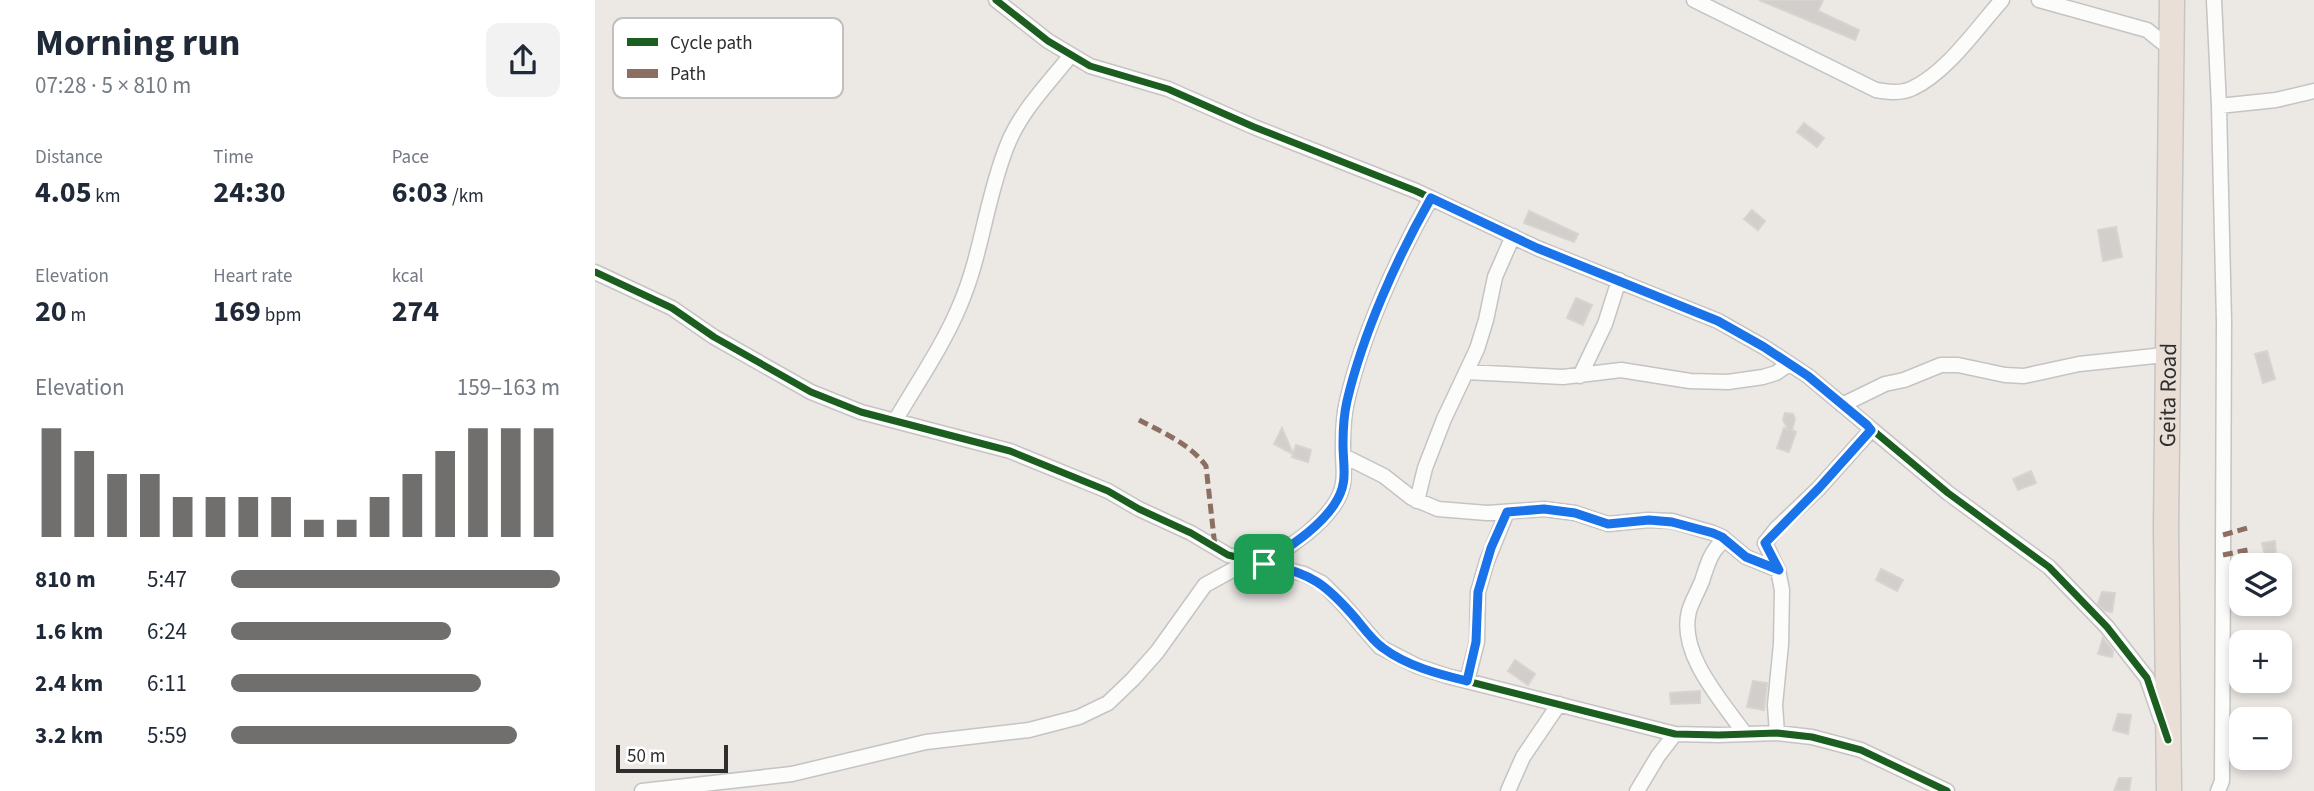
<!DOCTYPE html>
<meta charset="utf-8">
<style>
body{margin:0;font-family:"Source Sans 3",sans-serif;background:#f2f2f3;color:#1f2937;height:100vh;display:flex;flex-direction:column;font-size:26px;white-space:nowrap}
*{box-sizing:border-box;margin:0}
p{font-size:23px;color:#747a83}
.icon{flex:none;width:38px;height:38px;fill:none;stroke:currentColor;stroke-width:2;stroke-linecap:round;stroke-linejoin:round}
.map{position:relative;flex:1;overflow:hidden}
.sheet{display:flex;flex-direction:column;background:#fff;width:595px}
.sheet>*{flex:none}
.tools{position:absolute;left:1634px;top:553px;display:grid;gap:14px}
.tools a{display:grid;place-items:center;width:63px;height:63px;border-radius:14px;background:#fff;box-shadow:0 4px 10px #0003;font-size:35px}
.scale{position:absolute;left:21px;bottom:18px;width:112px;box-sizing:border-box;padding-left:7px;border:4px solid #2e2e2e;border-top:0;font-size:19px;line-height:24px;white-space:nowrap;color:#2e2e2e;-webkit-text-stroke:5px #fff;paint-order:stroke}
.pin{position:absolute;display:grid;place-items:center;width:60px;height:60px;color:#fff;margin:-30px;border-radius:14px;box-shadow:0 4px 10px #0006}
.round{display:grid;place-items:center;flex:none;width:74px;height:74px;border-radius:14px;background:#f2f2f3}
.overview{display:flex;align-items:center;justify-content:space-between;height:119px;padding:0 35px}
h1{font-size:38px;font-weight:700;line-height:52px}
.stats{display:grid;grid-template-columns:repeat(3,1fr);gap:10px;height:119px;padding:7px 35px}
.stats div{display:grid;align-content:center}
.stats b{font-size:30px;font-weight:700}
.stats small{font-size:19px;font-weight:400}
.stats p{font-size:19px}
.chart{height:196px;padding:14px 35px}
.chart p{display:flex;justify-content:space-between}
.chart svg{width:100%;height:126px;margin-top:7px;stroke:#706f6e;stroke-width:6}
ul{padding:0 35px;list-style:none;font-size:23px}
li{display:grid;grid-template-columns:112px 84px 1fr;align-items:center;height:52px}
li i{height:18px;border-radius:9px;background:#706f6e}
main{display:flex;flex:1;min-height:0}
.map>svg:first-child{display:block}
.building{fill:#d1cecb;stroke:#d7d4d0;stroke-width:2}
.lines{fill:none;stroke-linecap:round;stroke-linejoin:round}
.street-casing{stroke:#c5c4c5;stroke-width:17}
.highway-casing{stroke:#c6c5c4;stroke-width:27}
.street{stroke:#fcfcfb;stroke-width:14}
.highway{stroke:#eadfd6;stroke-width:24}
.quiet{stroke:#8d6e63;stroke-width:5;stroke-dasharray:10 5;stroke-linecap:butt}
.cycleway-casing{stroke:#fff;stroke-width:11}
.cycleway{stroke:#1b5e20;stroke-width:7}
.route-casing{stroke:#fff;stroke-width:14}
.route{stroke:#1a73e8;stroke-width:9}
.labels{text-anchor:middle;dominant-baseline:central;stroke-width:7;stroke-linejoin:round;paint-order:stroke}
.street-label{font-size:23px;fill:#2e2e2e;stroke:#fff}
.key{fill:#fff;stroke:#c0c0c0;stroke-width:2}
.key-label{font-size:19px;fill:#2e2e2e}
</style>
<main>
<section class="sheet">
<div class="overview"><div><h1>Morning run</h1><p>07:28 · 5 × 810 m</p></div><a class="round"><svg class="icon" aria-label="share" viewBox="0 0 24 24"><path d="M12 15V3M7 8l5-5 5 5M5 13v7h14v-7"/></svg></a></div>
<div class="stats">
<div><p>Distance</p><b>4.05<small> km</small></b></div>
<div><p>Time</p><b>24:30</b></div>
<div><p>Pace</p><b>6:03<small> /km</small></b></div>
</div>
<div class="stats">
<div><p>Elevation</p><b>20<small> m</small></b></div>
<div><p>Heart rate</p><b>169<small> bpm</small></b></div>
<div><p>kcal</p><b>274</b></div>
</div>
<div class="chart"><p><span>Elevation</span>159–163 m</p>
<svg viewBox="0 0 160 44" preserveAspectRatio="none"><path d="M5 44V6M15 44V14M25 44V22M35 44V22M45 44V30M55 44V30M65 44V30M75 44V30M85 44V38M95 44V38M105 44V30M115 44V22M125 44V14M135 44V6M145 44V6M155 44V6"/></svg>
</div>
<ul>
<li><b>810 m</b>5:47<i style="width:100%"></i></li>
<li><b>1.6 km</b>6:24<i style="width:67%"></i></li>
<li><b>2.4 km</b>6:11<i style="width:76%"></i></li>
<li><b>3.2 km</b>5:59<i style="width:87%"></i></li>
</ul>
</section>
<div class="map">
<svg width="1719" height="791" viewBox="0 0 1719 791">
<rect width="100%" height="100%" fill="#ece8e4"/>
<!-- building -->
<path class="building" d="M1164,0H1228L1223,11L1264,30L1260,40Z
M1209,123L1229,138L1222,147L1202,132Z
M1157,210L1170,221L1163,230L1149,219Z
M934,211L983,234L979,242L929,223Z
M1521,227L1527,257L1508,261L1503,230Z
M981,298L997,305L988,325L972,318Z
M1672,351L1680,379L1668,383L1660,354Z
M1190,413L1198,414L1200,419L1197,430L1201,432L1194,452L1182,448L1189,428L1193,429L1188,420Z
M687,428L698,454L679,444Z
M701,445L716,450L713,462L697,457Z
M1436,471L1441,483L1423,490L1418,479Z
M1680,541L1681,555H1670L1667,543Z
M1286,569L1308,580L1302,591L1281,580Z
M1507,592L1520,593L1517,612L1509,610L1503,604Z
M1508,638L1518,651L1517,657L1503,654Z
M920,660L940,674L933,685L913,671Z
M1158,681L1172,683L1169,710L1152,707Z
M1105,691V703L1076,704L1075,693Z
M1523,714L1536,715L1533,734L1518,730Z
M1524,778H1536L1534,791H1519Z"/>
<g class="lines">
<!-- street casing -->
<g class="street-casing">
<path id="street" d="M401,0L453,41L495,66L573,89L659,127L821,191L942,248L1123,321L1169,347L1213,376L1353,493L1454,567L1512,627L1552,678L1566,719
M1099,0L1281,90C1293,92 1306,94 1318,88C1352,72 1382,28 1407,0
M1444,0L1552,30L1577,50
M1619,0L1624,106L1629,322L1627,781L1623,791
M1624,106L1681,100L1719,91
M0,272L77,308L119,337L216,392L266,412L415,451L513,491L544,509L596,533L633,555L709,574L727,583L747,603L785,647L822,666L852,676L1080,734L1124,735L1182,733L1217,737L1266,750L1352,791
M871,372L968,377L1026,370L1095,381L1133,382L1168,377L1181,373L1194,364
M985,376L1010,324L1024,280
M1247,405L1290,384L1309,380L1346,365H1363L1410,375L1429,376L1484,364L1569,355L1573,361
M300,421C322,383 348,346 365,305C387,254 391,198 412,146C425,112 453,84 476,55
M749,456L789,476L817,498L843,509L892,513L949,509L980,513L1013,524L1053,520L1077,521L1118,533L1127,537L1151,557L1183,570
M822,501L830,468L849,419L882,349L891,320L900,277L918,236
M1130,540C1116,549 1112,566 1107,581C1103,591 1097,601 1094,611C1083,654 1127,701 1150,734
M669,564C693,547 722,530 739,505C754,483 747,468 748,444C748,430 749,414 752,401C768,333 802,258 836,198
M872,681L882,642L883,592L892,561L912,512
M1182,733L1180,705L1186,644L1187,590L1183,570L1170,543L1181,529L1224,488L1276,430
M47,791L197,774L331,742L434,730L484,717L513,703L538,679L562,652L610,585L654,561
M913,791L928,757L964,704
M1042,791L1063,756L1080,734"/>
</g>
<!-- highway casing -->
<g class="highway-casing">
<g id="highway">
<path id="s1" d="M1574,791L1571,528L1577,0"/>
</g>
</g>
<!-- street -->
<use href="#street" class="street"/>
<!-- highway -->
<use href="#highway" class="highway"/>
<!-- quiet -->
<path class="quiet" d="M544,420C567,432 595,444 611,466L620,547
M1628,535L1656,527
M1628,555L1657,549"/>
<!-- cycleway casing -->
<g class="cycleway-casing">
<path id="cycleway" d="M401,0L453,41L495,66L573,89L659,127L821,191L942,248L1123,321L1169,347L1213,376L1353,493L1454,567L1512,627L1552,678L1573,740
M0,272L77,308L119,337L216,392L266,412L415,451L513,491L544,509L596,533L633,555L709,574L727,583L747,603L785,647L822,666L852,676L1080,734L1124,735L1182,733L1217,737L1266,750L1352,791"/>
</g>
<!-- cycleway -->
<use href="#cycleway" class="cycleway"/>
</g>
<g class="lines">
<!-- route casing -->
<g class="route-casing">
<path id="route" d="M836,198L942,248L1123,321L1169,347L1213,376L1272,425L1276,430L1224,488L1170,543L1184,570L1151,557L1127,537L1118,533L1077,522L1054,520L1013,524L980,513L949,509L912,512L896,548L883,592L881,642L872,681C843,674 812,666 788,648C778,641 770,630 762,620C732,585 716,572 669,564C693,547 722,530 739,505C754,483 748,468 748,444C748,430 749,414 752,401C768,333 802,258 836,198Z"/>
</g>
<!-- route -->
<use href="#route" class="route"/>
</g>
<g class="labels">
<!-- street labels -->
<g class="street-label">
<text stroke="none"><textPath href="#s1" startOffset="396">Geita Road</textPath></text>
</g>
</g>
<!-- legend -->
<rect x="18" y="18" width="230" height="80" rx="10" class="key"/>
<rect x="32" y="38" width="31" height="8" fill="#1b5e20"/>
<rect x="32" y="69" width="31" height="9" fill="#8d6e63"/>
<g class="key-label">
<text x="75" y="49">Cycle path</text>
<text x="75" y="80">Path</text>
</g>
</svg>
<div class="tools">
<a><svg class="icon" aria-label="layers" viewBox="0 0 24 24"><path d="M12 4l9 5-9 5-9-5zM3 14l9 5 9-5"/></svg></a>
<a>+</a>
<a>−</a>
</div>
<div class="scale">50 m</div>
<div class="pin" style="left:669px;top:564px;background:#1e9e55"><svg class="icon" aria-label="arrive" viewBox="0 0 24 24"><path d="M6 21V4h12l-3 4 3 4H6"/></svg></div>
</div>
</main>
